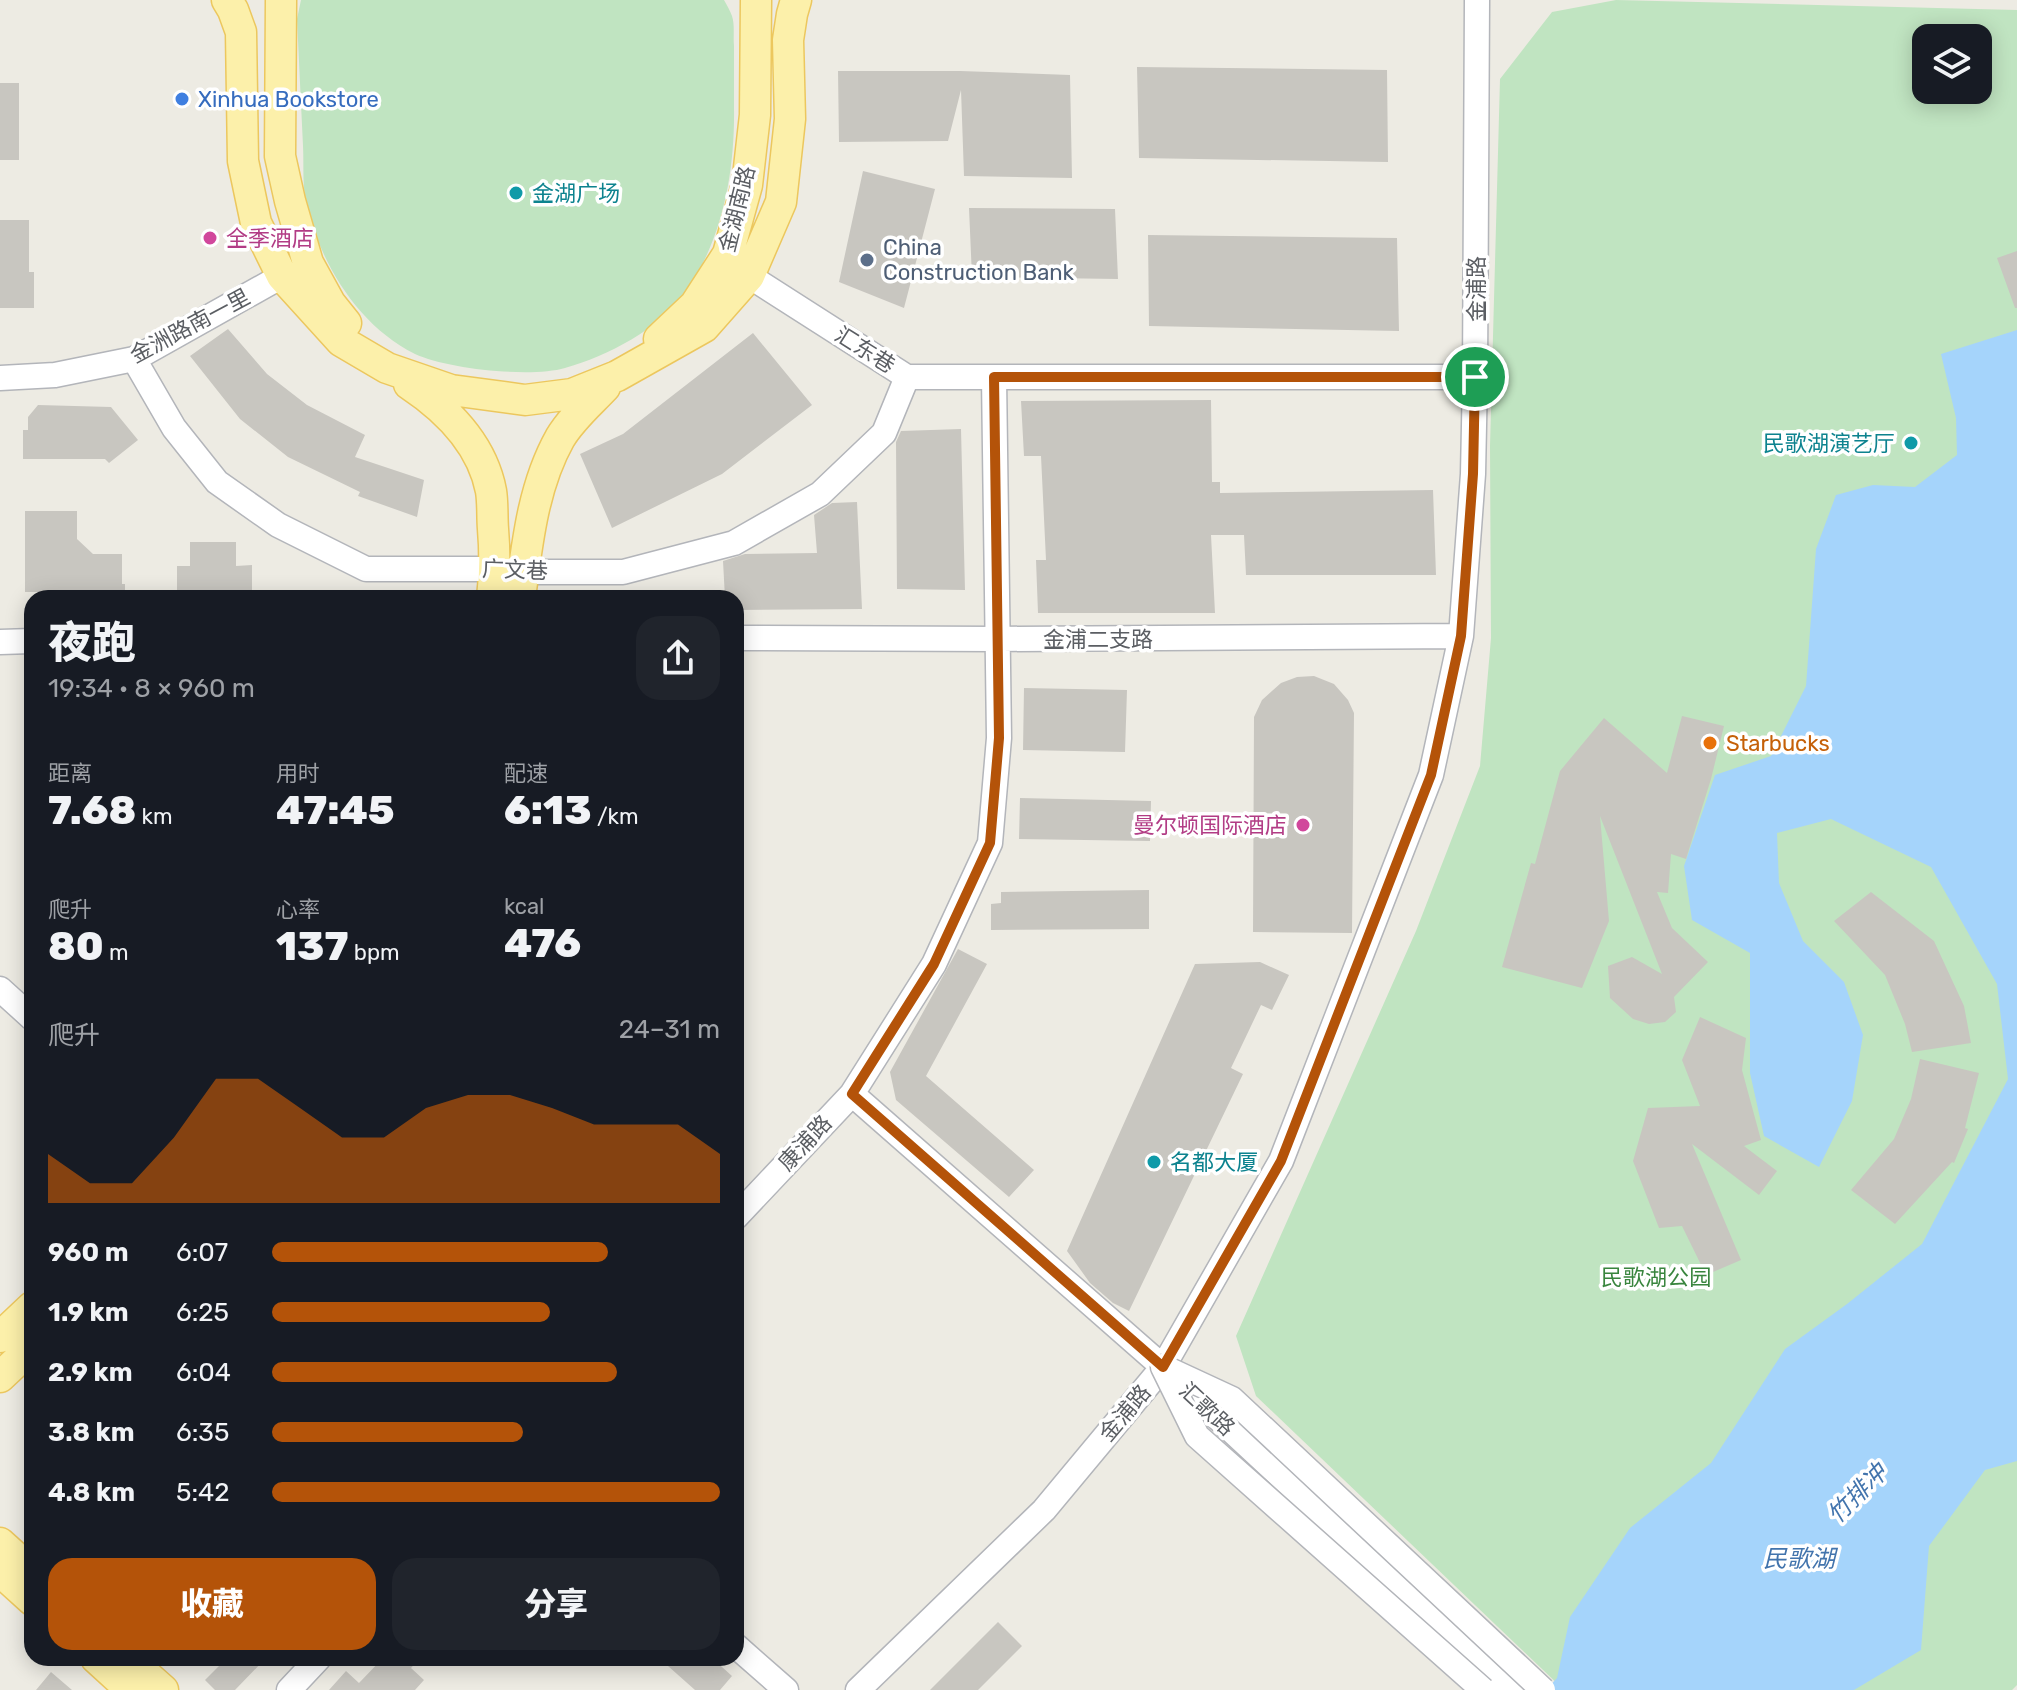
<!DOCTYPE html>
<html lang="zh">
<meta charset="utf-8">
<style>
body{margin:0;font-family:Rubik,"Noto Sans SC",sans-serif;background:#20242c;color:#f1f3f6;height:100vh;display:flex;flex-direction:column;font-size:30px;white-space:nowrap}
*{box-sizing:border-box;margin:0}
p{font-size:26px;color:#9ea1a6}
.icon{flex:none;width:44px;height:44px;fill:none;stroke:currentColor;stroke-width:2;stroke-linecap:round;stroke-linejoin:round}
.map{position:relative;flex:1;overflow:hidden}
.panel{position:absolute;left:24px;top:590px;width:720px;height:1076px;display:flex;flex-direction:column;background:#171b24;border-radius:24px;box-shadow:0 4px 20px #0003}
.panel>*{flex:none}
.controls{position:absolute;left:1912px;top:24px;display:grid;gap:16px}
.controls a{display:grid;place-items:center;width:80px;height:80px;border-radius:16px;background:#171b24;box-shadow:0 4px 20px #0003;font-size:40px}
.pin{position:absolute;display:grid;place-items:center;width:68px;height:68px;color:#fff;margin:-34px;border:4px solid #fff;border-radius:50%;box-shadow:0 2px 8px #0007}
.round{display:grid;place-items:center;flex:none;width:84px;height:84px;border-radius:24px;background:#20242c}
.head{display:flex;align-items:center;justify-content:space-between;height:136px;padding:0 24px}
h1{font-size:44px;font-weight:800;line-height:60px}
.metrics{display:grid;grid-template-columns:repeat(3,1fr);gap:12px;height:136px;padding:8px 24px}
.metrics div{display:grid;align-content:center}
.metrics b{font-size:40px;font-weight:800}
.metrics small{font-size:22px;font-weight:400}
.metrics p{font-size:22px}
.chart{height:224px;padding:16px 24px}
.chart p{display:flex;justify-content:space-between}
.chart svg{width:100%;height:144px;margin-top:8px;fill:#b45309;opacity:.7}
.primary-button{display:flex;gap:16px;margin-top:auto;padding:16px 24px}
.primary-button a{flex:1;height:92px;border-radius:24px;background:#b45309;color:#fff;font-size:32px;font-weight:800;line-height:92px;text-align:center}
.primary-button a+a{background:#20242c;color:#f1f3f6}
ul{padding:0 24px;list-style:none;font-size:26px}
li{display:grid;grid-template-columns:128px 96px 1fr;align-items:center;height:60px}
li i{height:20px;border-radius:10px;background:#b45309}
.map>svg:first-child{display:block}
.green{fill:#c0e4c1;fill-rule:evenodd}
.water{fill:#a5d4fb}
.building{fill:#c8c6c0}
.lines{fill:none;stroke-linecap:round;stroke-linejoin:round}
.minor-casing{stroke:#b3b5ba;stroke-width:27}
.major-casing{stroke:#ecc75e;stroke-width:33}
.minor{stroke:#fff;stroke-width:24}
.major{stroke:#fcf0aa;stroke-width:30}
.minor-bridge-casing{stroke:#b3b5ba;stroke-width:27;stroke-linecap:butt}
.minor-bridge{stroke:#fff;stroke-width:24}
.route-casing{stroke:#fff;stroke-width:16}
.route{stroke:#b45309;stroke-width:10}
.shop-dot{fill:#3f7fe0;stroke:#fff;stroke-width:3}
.culture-dot{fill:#0f9aa8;stroke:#fff;stroke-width:3}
.hotel-dot{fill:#d1479c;stroke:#fff;stroke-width:3}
.service-dot{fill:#5c6f8a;stroke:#fff;stroke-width:3}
.food-dot{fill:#e8710a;stroke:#fff;stroke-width:3}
.labels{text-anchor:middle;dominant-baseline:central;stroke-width:7;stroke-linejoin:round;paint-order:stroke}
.shop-label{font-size:22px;fill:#366cbe;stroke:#fff;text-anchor:start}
.culture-label{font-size:22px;fill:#0d838f;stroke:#fff;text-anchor:start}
.street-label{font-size:22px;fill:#5b5e63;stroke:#fff}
.hotel-label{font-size:22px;fill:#b23c85;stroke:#fff;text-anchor:start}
.service-label{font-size:22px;fill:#4e5e75;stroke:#fff;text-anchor:start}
.food-label{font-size:22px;fill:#c56008;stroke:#fff;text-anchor:start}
.park-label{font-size:22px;fill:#39853e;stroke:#fff}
.water-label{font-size:24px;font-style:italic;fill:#4274ad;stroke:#fff}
</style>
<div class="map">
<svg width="2017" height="1690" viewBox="0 0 2017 1690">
<rect width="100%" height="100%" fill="#edebe3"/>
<!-- green -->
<path class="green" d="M301,0H724C727,5 730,11 732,16C735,25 733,37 734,46C734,67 734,87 734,107C735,171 723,238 686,292C659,329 608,356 565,368C531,378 447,369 415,354C359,326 322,266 307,207C302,188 304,166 303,146C301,104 299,62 297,19Z
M1616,0L2017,10V1685L2012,1690H1564L1256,1396L1236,1336L1416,931L1480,766L1491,638L1490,446L1500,79L1552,12ZM1926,38H1978V90H1926Z"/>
<!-- water -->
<path class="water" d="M2017,330V1461L1985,1470L1929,1546L1921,1650L1854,1690H1546L1557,1678L1570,1617L1630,1528L1711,1463L1785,1349L1847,1304L1922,1244L2008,1079L1997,984L1931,867L1831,819L1777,833L1779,883L1803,941L1844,982L1863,1035L1852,1101L1819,1167L1764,1136L1750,1073V953L1692,920L1684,866L1715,775L1771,756L1806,686L1816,549L1836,495L1873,485L1915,487L1957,455L1956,418L1941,354Z"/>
<!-- building -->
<path class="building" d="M1137,67L1387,70L1388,162L1139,158Z
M838,71H960L1070,75L1072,178L964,176L961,90L948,141L839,142Z
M0,83H19V160H0Z
M863,171L935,189L904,308L839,282Z
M969,208L1115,209L1118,279L972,277Z
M0,220H29V272H34V308H0Z
M1148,235L1397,238L1399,331L1149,326Z
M2017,251V308H2015L1997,258Z
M228,329L267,374L307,405L365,435L355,457L424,480L417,517L358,496L360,492L288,457L240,419L190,356Z
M753,333L812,405L722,474L612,528L580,454L623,434Z
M1211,400L1212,482H1220V493L1433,490L1436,575H1246L1244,535H1211L1215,613H1038L1036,560H1046L1041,456H1024L1021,401Z
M38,405L111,407L138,440L109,463L105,459H23V430H28V417Z
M961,429L965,590L897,589L896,442L901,431Z
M857,502L862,609L736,610V598H725L723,561L745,554L817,553L814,515L832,503Z
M25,511H77V539L93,554H122V584H125V598H41V592H25Z
M190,542H236V566L252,565V598H177V566H190Z
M1314,676L1334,684L1348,700L1354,713L1352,933L1253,932L1254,717L1262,700L1281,683L1297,677Z
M1024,688L1127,690L1125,752L1023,750Z
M1682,716L1724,726L1711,779L1686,859L1671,854L1668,893L1657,892L1672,928L1708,962L1674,997L1676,1012L1665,1022L1649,1024L1633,1019L1610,998L1608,966L1632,957L1662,974L1600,816L1609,921L1582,988L1502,967L1531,863L1535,864L1560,771L1604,718L1667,773Z
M1020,798L1151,801L1150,841L1019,839Z
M1149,890V929L991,930V904L1001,903V892Z
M1871,892L1934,941L1964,1006L1971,1043L1912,1052L1905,1024L1885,975L1834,921Z
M958,949L987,964L926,1076L1034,1170L1009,1197L896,1100L890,1072Z
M1260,962L1289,975L1272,1010L1261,1005L1231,1068L1243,1074L1129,1311L1113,1303L1090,1283L1067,1251L1195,964Z
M1700,1017L1746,1038L1742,1070L1761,1140L1744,1146L1777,1171L1759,1195L1692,1144L1741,1260L1706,1275L1682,1226L1659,1228L1633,1161L1648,1108L1700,1106L1682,1060Z
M1920,1059L1979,1073L1965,1128L1968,1129L1954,1163L1952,1162L1895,1224L1851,1190L1894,1139L1911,1099Z
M998,1622L1022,1646L978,1690H930Z
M227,1658H266L235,1690H215L205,1680Z
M383,1658H420L411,1668L424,1680L415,1690H329L346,1671L359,1683Z
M659,1658H712L732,1676L720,1690H695Z
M51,1672L72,1690H36Z"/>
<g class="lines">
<!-- minor casing -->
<g class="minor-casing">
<path id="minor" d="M749,276L907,377H1475
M134,359L174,428L217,482L278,525L366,569H496L523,572H623L734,543L820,494L884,433L907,377
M0,378L55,375L134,359L282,276
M736,638L997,639L1461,636
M0,642L32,641
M0,989L32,1018
M852,1094L1163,1367L1511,1690
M736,1217L852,1094L934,964L990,843L999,738L994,377
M736,1646L786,1690
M289,1690L319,1658
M858,1690L1044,1510L1163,1367L1281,1161L1431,775L1461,636L1473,474L1475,377L1477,0"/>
</g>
<!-- major casing -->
<g class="major-casing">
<path id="major" d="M227,0L233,10L241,32L243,161L256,223L282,276L341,341L387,368L451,390L525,400L572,394L617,376L704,327L749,276L781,202L790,119L788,40L792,14L796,0
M281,0L280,156L290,201L308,263L330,303L346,323
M659,339L695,305L728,254L747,185L755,115L756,0
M409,384C448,410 482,444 491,491C493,503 492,517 493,529C495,553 495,574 492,598
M520,598C527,544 533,486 560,438C572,418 590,403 605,387
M0,1337L32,1307
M0,1377L32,1347
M0,1543L32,1572
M0,1571L32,1600
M96,1658L131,1690
M127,1658L163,1690"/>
</g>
<!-- minor -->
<use href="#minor" class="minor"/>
<!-- major -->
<use href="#major" class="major"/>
<!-- minor-bridge casing -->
<g class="minor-bridge-casing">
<path id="minor-bridge" d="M1483,1690L1197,1436L1163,1367L1232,1399L1543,1690"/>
</g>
<!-- minor-bridge -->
<use href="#minor-bridge" class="minor-bridge"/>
</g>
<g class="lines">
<!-- route casing -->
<g class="route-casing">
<path id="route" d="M994,377H1475L1473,474L1461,636L1431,775L1281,1161L1163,1367L852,1094L934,964L990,843L999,738Z"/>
</g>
<!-- route -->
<use href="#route" class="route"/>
</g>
<!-- markers -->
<circle class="shop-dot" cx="182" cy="99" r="8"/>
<g class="culture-dot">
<circle cx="516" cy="193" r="8"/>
<circle cx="1911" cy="443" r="8"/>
<circle cx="1154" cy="1162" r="8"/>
</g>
<g class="hotel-dot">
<circle cx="210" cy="238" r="8"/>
<circle cx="1303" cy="825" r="8"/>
</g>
<circle class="service-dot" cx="867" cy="260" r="8"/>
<circle class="food-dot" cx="1710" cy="743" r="8"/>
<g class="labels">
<!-- shop labels -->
<g class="shop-label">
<text x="198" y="99">Xinhua Bookstore</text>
</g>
<!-- culture labels -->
<g class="culture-label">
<text x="532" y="193">金湖广场</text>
<text x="1895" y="443" text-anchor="end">民歌湖演艺厅</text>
<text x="1170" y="1162">名都大厦</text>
</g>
<!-- street labels -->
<g class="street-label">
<text transform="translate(737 209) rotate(-76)">金湖南路</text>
<text transform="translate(1476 289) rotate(-90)">金浦路</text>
<text transform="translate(190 326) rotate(-28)">金洲路南一里</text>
<text transform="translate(865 350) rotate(32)">汇东巷</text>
<text transform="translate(515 570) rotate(2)">广文巷</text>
<text x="1098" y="639">金浦二支路</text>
<text transform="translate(805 1143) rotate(-47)">康浦路</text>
<text transform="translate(1207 1409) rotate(43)">汇歌路</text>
<text transform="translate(1125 1413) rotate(-50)">金浦路</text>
</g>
<!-- hotel labels -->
<g class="hotel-label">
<text x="226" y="238">全季酒店</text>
<text x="1287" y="825" text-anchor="end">曼尔顿国际酒店</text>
</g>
<!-- service labels -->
<g class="service-label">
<text x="883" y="247">China<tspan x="883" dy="25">Construction Bank</tspan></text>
</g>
<!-- food labels -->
<g class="food-label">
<text x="1726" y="743">Starbucks</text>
</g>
<!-- park labels -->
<g class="park-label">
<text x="1656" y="1277">民歌湖公园</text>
</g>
<!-- water labels -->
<g class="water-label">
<text transform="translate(1857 1494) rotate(-45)">竹排冲</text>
<text x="1799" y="1559">民歌湖</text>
</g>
</g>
</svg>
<div class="controls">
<a><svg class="icon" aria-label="layers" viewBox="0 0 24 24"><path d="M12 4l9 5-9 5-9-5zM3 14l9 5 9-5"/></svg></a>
</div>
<div class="pin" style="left:1475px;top:377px;background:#1e9e55"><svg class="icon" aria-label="arrive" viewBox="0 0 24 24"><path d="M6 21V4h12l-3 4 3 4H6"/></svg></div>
<section class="panel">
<div class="head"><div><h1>夜跑</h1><p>19:34 · 8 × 960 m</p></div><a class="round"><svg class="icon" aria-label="share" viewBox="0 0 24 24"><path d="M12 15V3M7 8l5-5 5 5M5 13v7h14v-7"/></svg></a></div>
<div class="metrics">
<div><p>距离</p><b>7.68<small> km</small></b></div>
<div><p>用时</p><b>47:45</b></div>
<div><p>配速</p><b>6:13<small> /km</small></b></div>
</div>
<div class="metrics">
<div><p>爬升</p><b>80<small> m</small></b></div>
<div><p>心率</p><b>137<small> bpm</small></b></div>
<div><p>kcal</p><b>476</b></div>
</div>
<div class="chart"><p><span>爬升</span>24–31 m</p>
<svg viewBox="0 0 160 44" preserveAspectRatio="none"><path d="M0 44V29L10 38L20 38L30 24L40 6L50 6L60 15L70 24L80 24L90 15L100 11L110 11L120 15L130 20L140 20L150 20L160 29V44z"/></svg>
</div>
<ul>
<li><b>960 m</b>6:07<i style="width:75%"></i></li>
<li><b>1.9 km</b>6:25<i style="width:62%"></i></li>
<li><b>2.9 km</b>6:04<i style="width:77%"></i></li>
<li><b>3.8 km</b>6:35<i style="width:56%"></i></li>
<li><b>4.8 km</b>5:42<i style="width:100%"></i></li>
</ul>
<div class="primary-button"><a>收藏</a><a>分享</a></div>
</section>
</div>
